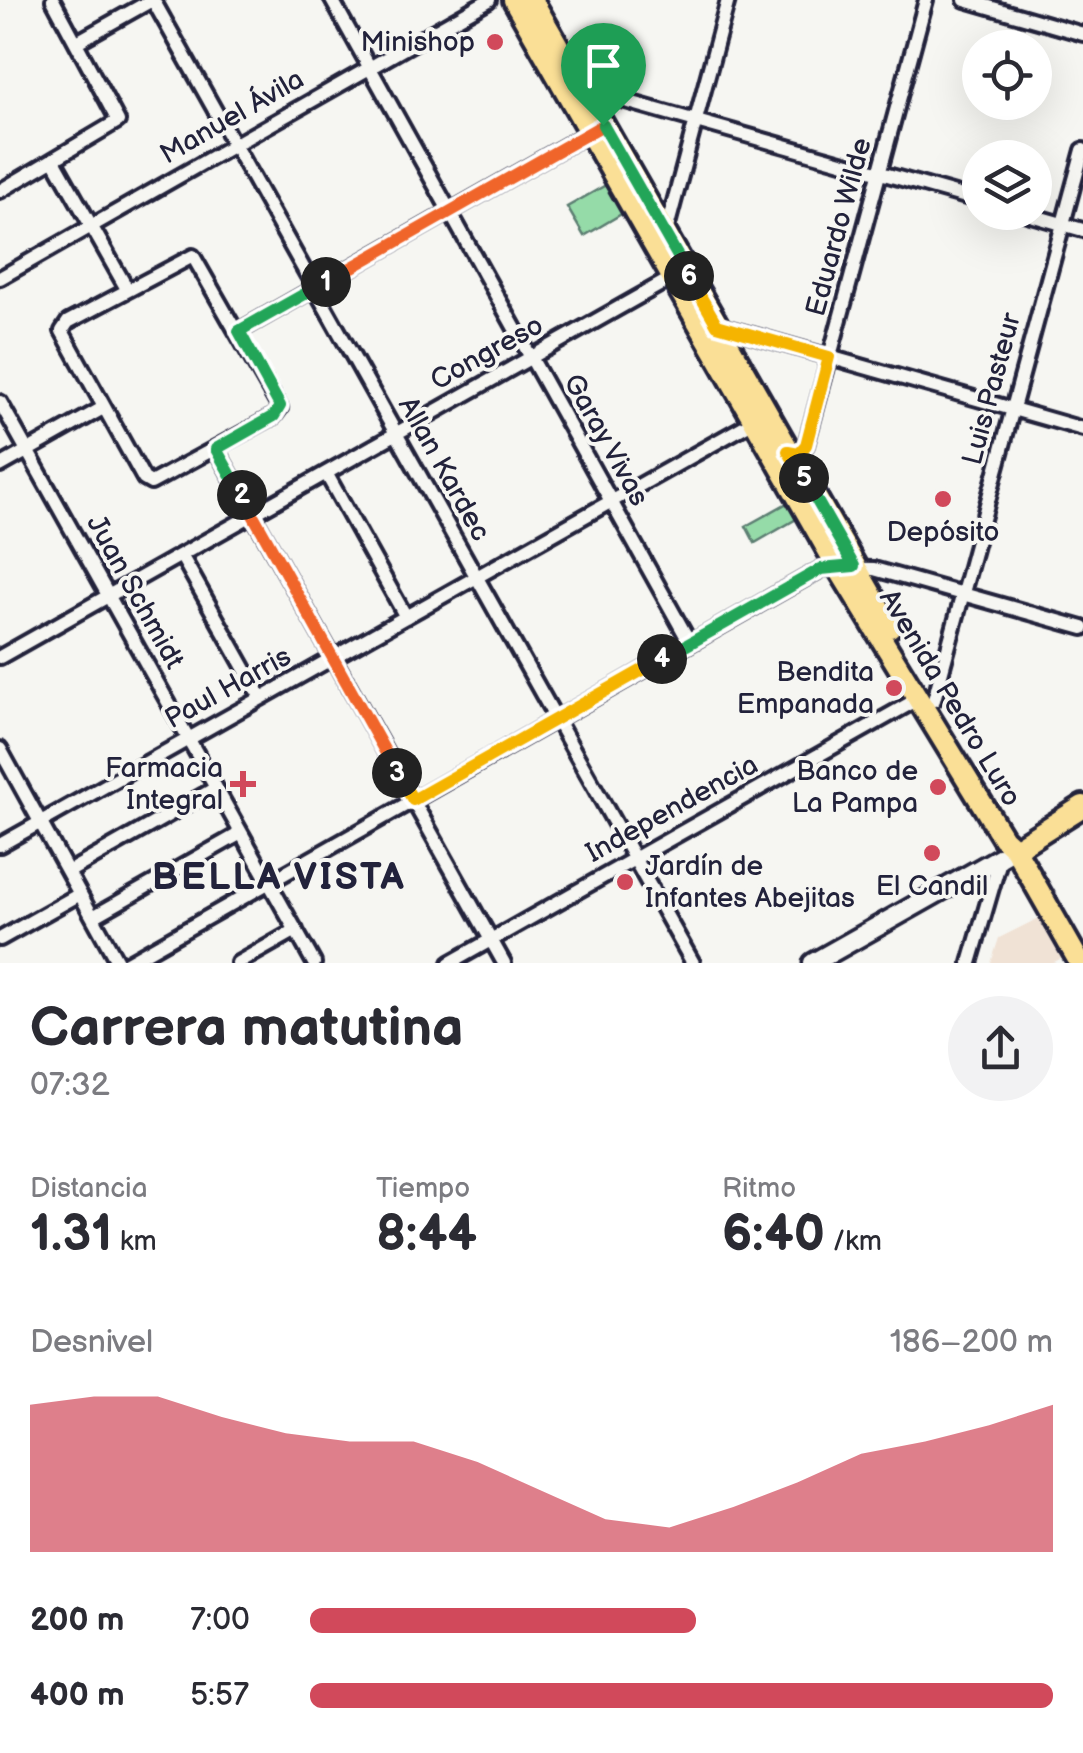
<!DOCTYPE html>
<html lang="es">
<meta charset="utf-8">
<style>
body{margin:0;font-family:"Balsamiq Sans",sans-serif;background:#f2f2f3;color:#2b2b33;height:100vh;display:flex;flex-direction:column;font-size:38px;white-space:nowrap}
*{box-sizing:border-box;margin:0}
p{font-size:32px;color:#7c7c81}
.icon{flex:none;width:55px;height:55px;fill:none;stroke:currentColor;stroke-width:2;stroke-linecap:round;stroke-linejoin:round}
.map{position:relative;height:963px;overflow:hidden}
.details{display:flex;flex-direction:column;background:#fff;flex:1}
.details>*{flex:none}
.controls{position:absolute;left:962px;top:30px;display:grid;gap:20px}
.controls a{display:grid;place-items:center;width:90px;height:90px;border-radius:50%;background:#fff;box-shadow:0 10px 40px #0002;font-size:50px}
.pin{position:absolute;display:grid;place-items:center;width:85px;height:85px;color:#fff;margin:-102px -42px;border-radius:50% 50% 50% 0;rotate:-45deg;box-shadow:0 0 10px #0007}
.pin .icon{rotate:45deg}
.km{position:absolute;width:50px;height:50px;margin:-25px;border-radius:50%;background:#222;color:#fff;font-size:28px;line-height:50px;text-align:center}
.round{display:grid;place-items:center;flex:none;width:105px;height:105px;border-radius:52px;background:#f2f2f3}
.overview{display:flex;align-items:center;justify-content:space-between;height:170px;padding:0 30px}
h1{font-size:55px;font-weight:600;line-height:75px}
.figures{display:grid;grid-template-columns:repeat(3,1fr);gap:15px;height:170px;padding:10px 30px}
.figures div{display:grid;align-content:center}
.figures b{font-size:50px;font-weight:600}
.figures small{font-size:28px;font-weight:400}
.figures p{font-size:28px}
.chart{height:280px;padding:20px 30px}
.chart p{display:flex;justify-content:space-between}
.chart svg{width:100%;height:180px;margin-top:10px;fill:#d1495b;opacity:.7}
ul{padding:0 30px;list-style:none;font-size:32px}
li{display:grid;grid-template-columns:160px 120px 1fr;align-items:center;height:75px}
li i{height:25px;border-radius:12px;background:#d1495b}
.map>svg:first-child{display:block}
.built{fill:#f0e2d5}
.green{fill:#95dba8;stroke:#5c7e72;stroke-width:2.5}
.lines{fill:none;stroke-linecap:round;stroke-linejoin:round}
.street-casing{stroke:#22223b;stroke-width:20}
.secondary-casing{stroke:#22223b;stroke-width:25}
.primary-casing{stroke:#22223b;stroke-width:28}
.street{stroke:#f6f6f2;stroke-width:12}
.secondary{stroke:#f6f6f2;stroke-width:18}
.primary{stroke:#fadf96;stroke-width:20}
.split-1-casing{stroke:#fff;stroke-width:20}
.split-2-casing{stroke:#fff;stroke-width:20}
.split-3-casing{stroke:#fff;stroke-width:20}
.split-4-casing{stroke:#fff;stroke-width:20}
.split-5-casing{stroke:#fff;stroke-width:20}
.split-6-casing{stroke:#fff;stroke-width:20}
.split-7-casing{stroke:#fff;stroke-width:20}
.split-1{stroke:#f0652b;stroke-width:12}
.split-2{stroke:#22a559;stroke-width:12}
.split-3{stroke:#f0652b;stroke-width:12}
.split-4{stroke:#f5b400;stroke-width:12}
.split-5{stroke:#22a559;stroke-width:12}
.split-6{stroke:#f5b400;stroke-width:12}
.split-7{stroke:#22a559;stroke-width:12}
.poi-dot{fill:#d1495b;stroke:#f6f6f2;stroke-width:4}
.labels{text-anchor:middle;dominant-baseline:central;stroke-width:8;stroke-linejoin:round;paint-order:stroke}
.poi-label{font-size:28px;fill:#22223b;stroke:#f6f6f2;text-anchor:end}
.street-label{font-size:28px;fill:#22223b;stroke:#f6f6f2}
.district-label{font-size:38px;font-weight:bold;letter-spacing:2.5px;fill:#22223b;stroke:#f6f6f2}
</style>
<div class="map">
<svg width="1083" height="963" viewBox="0 0 1083 963">
<rect width="100%" height="100%" fill="#f6f6f2"/>
<filter id="ink" filterUnits="userSpaceOnUse"><feTurbulence type="fractalNoise" baseFrequency=".01" numOctaves="2"/><feDisplacementMap in="SourceGraphic" scale="20" xChannelSelector="R" yChannelSelector="G"/><feConvolveMatrix kernelMatrix="1 2 1 2 8 2 1 2 1" color-interpolation-filters="sRGB"/></filter>
<g filter="url(#ink)">
<!-- built -->
<path class="built" d="M1039,918L1062,958L1052,963H991L999,938Z"/>
<!-- green -->
<path class="green" d="M606,185L623,213L584,236L567,207Z
M789,502L798,518L755,543L746,526Z"/>
<g class="lines">
<!-- street casing -->
<g class="street-casing">
<path id="street" d="M153,0L693,963
M332,0L690,643
M965,0L1083,34
M77,42L152,0
M583,89L980,201
M54,160L127,289
M0,191L118,121L53,0
M1020,212L1083,230
M666,232L728,0
M193,256L280,408L274,416L151,483L144,479L62,331L68,322Z
M0,278L489,0
M717,325L1083,429
M239,331L592,131
M0,402L314,963
M216,449L504,963
M789,451L799,453L806,445L926,0
M0,466L103,408
M326,473L406,617
M181,555L261,698
M0,657L677,275
M934,700L1083,150
M0,749L118,963
M0,845L754,421L759,425
M68,872L216,788
M93,917L241,833
M0,939L80,894
M127,963L823,568L874,569L1083,628
M238,963L296,930
M450,963L918,699
M970,963L1001,857"/>
</g>
<!-- secondary casing -->
<g class="secondary-casing">
<path id="secondary" d="M813,963L1015,849"/>
</g>
<!-- primary casing -->
<g class="primary-casing">
<path id="primary" d="M514,0L837,566L1003,838L1015,849L1080,963
M532,0L890,627
M1015,849L1083,806"/>
</g>
<!-- street -->
<use href="#street" class="street"/>
<!-- secondary -->
<use href="#secondary" class="secondary"/>
<!-- primary -->
<use href="#primary" class="primary"/>
</g>
</g>
<g class="lines" filter="url(#ink)">
<!-- split-1 casing -->
<g class="split-1-casing">
<path id="split-1" d="M326,282L603,125"/>
</g>
<!-- split-2 casing -->
<g class="split-2-casing">
<path id="split-2" d="M242,495L216,449L274,416L280,406L239,331L326,282"/>
</g>
<!-- split-3 casing -->
<g class="split-3-casing">
<path id="split-3" d="M242,495L397,773"/>
</g>
<!-- split-4 casing -->
<g class="split-4-casing">
<path id="split-4" d="M397,773L413,800L662,659"/>
</g>
<!-- split-5 casing -->
<g class="split-5-casing">
<path id="split-5" d="M662,659L821,569L854,566L804,478"/>
</g>
<!-- split-6 casing -->
<g class="split-6-casing">
<path id="split-6" d="M689,276L717,325L829,357L806,445L799,453L788,451L804,478"/>
</g>
<!-- split-7 casing -->
<g class="split-7-casing">
<path id="split-7" d="M603,125L689,276"/>
</g>
<!-- split-1 -->
<use href="#split-1" class="split-1"/>
<!-- split-2 -->
<use href="#split-2" class="split-2"/>
<!-- split-3 -->
<use href="#split-3" class="split-3"/>
<!-- split-4 -->
<use href="#split-4" class="split-4"/>
<!-- split-5 -->
<use href="#split-5" class="split-5"/>
<!-- split-6 -->
<use href="#split-6" class="split-6"/>
<!-- split-7 -->
<use href="#split-7" class="split-7"/>
</g>
<!-- markers -->
<g class="poi-dot">
<circle cx="495" cy="42" r="10"/>
<circle cx="943" cy="499" r="10"/>
<circle cx="894" cy="688" r="10"/>
<path d="M238 769h10v10h10v10h-10v10h-10v-10h-10v-10h10z"/>
<circle cx="938" cy="787" r="10"/>
<circle cx="932" cy="853" r="10"/>
<circle cx="625" cy="882" r="10"/>
</g>
<g class="labels">
<!-- poi labels -->
<g class="poi-label">
<text x="475" y="42">Minishop</text>
<text x="943" y="532" text-anchor="middle">Depósito</text>
<text x="874" y="672">Bendita<tspan x="874" dy="32">Empanada</tspan></text>
<text x="223" y="768">Farmacia<tspan x="223" dy="32">Integral</tspan></text>
<text x="918" y="771">Banco de<tspan x="918" dy="32">La Pampa</tspan></text>
<text x="645" y="866" text-anchor="start">Jardín de<tspan x="645" dy="32">Infantes Abejitas</tspan></text>
<text x="932" y="886" text-anchor="middle">El Candil</text>
</g>
<!-- street labels -->
<g class="street-label">
<text transform="translate(232 117) rotate(-30)">Manuel Ávila</text>
<text transform="translate(839 227) rotate(-75)">Eduardo Wilde</text>
<text transform="translate(487 353) rotate(-29)">Congreso</text>
<text transform="translate(992 389) rotate(-75)">Luis Pasteur</text>
<text transform="translate(606 440) rotate(61)">Garay Vivas</text>
<text transform="translate(444 469) rotate(61)">Allan Kardec</text>
<text transform="translate(135 592) rotate(61)">Juan Schmidt</text>
<text transform="translate(228 688) rotate(-29)">Paul Harris</text>
<text transform="translate(950 698) rotate(59)">Avenida Pedro Luro</text>
<text transform="translate(672 809) rotate(-29)">Independencia</text>
</g>
<!-- district labels -->
<g class="district-label">
<text x="279" y="877">BELLA VISTA</text>
</g>
</g>
</svg>
<div class="controls">
<a><svg class="icon" aria-label="locate" viewBox="0 0 24 24"><circle cx="12" cy="12" r="6"/><path d="M12 2v4M12 18v4M2 12h4M18 12h4"/></svg></a>
<a><svg class="icon" aria-label="layers" viewBox="0 0 24 24"><path d="M12 4l9 5-9 5-9-5zM3 14l9 5 9-5"/></svg></a>
</div>
<div class="pin" style="left:603px;top:125px;background:#1e9e55"><svg class="icon" aria-label="arrive" viewBox="0 0 24 24"><path d="M6 21V4h12l-3 4 3 4H6"/></svg></div>
<b class="km" style="left:326px;top:282px">1</b>
<b class="km" style="left:242px;top:495px">2</b>
<b class="km" style="left:397px;top:773px">3</b>
<b class="km" style="left:662px;top:659px">4</b>
<b class="km" style="left:804px;top:478px">5</b>
<b class="km" style="left:689px;top:276px">6</b>
</div>
<section class="details">
<div class="overview"><div><h1>Carrera matutina</h1><p>07:32</p></div><a class="round"><svg class="icon" aria-label="share" viewBox="0 0 24 24"><path d="M12 15V3M7 8l5-5 5 5M5 13v7h14v-7"/></svg></a></div>
<div class="figures">
<div><p>Distancia</p><b>1.31<small> km</small></b></div>
<div><p>Tiempo</p><b>8:44</b></div>
<div><p>Ritmo</p><b>6:40<small> /km</small></b></div>
</div>
<div class="chart"><p><span>Desnivel</span>186–200 m</p>
<svg viewBox="0 0 160 44" preserveAspectRatio="none"><path d="M0 44V8L10 6L20 6L30 11L40 15L50 17L60 17L70 22L80 29L90 36L100 38L110 33L120 27L130 20L140 17L150 13L160 8V44z"/></svg>
</div>
<ul>
<li><b>200 m</b>7:00<i style="width:52%"></i></li>
<li><b>400 m</b>5:57<i style="width:100%"></i></li>
</ul>
</section>
